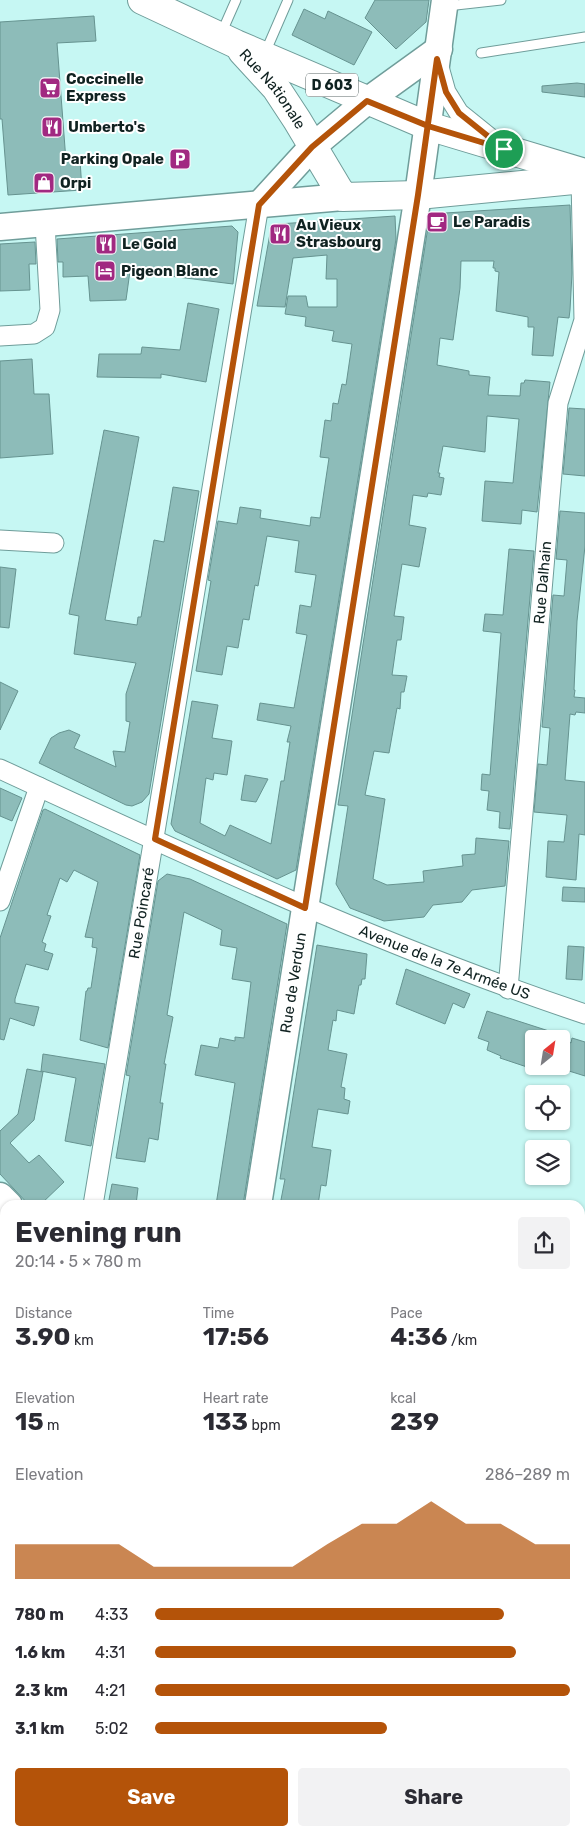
<!DOCTYPE html>
<meta charset="utf-8">
<style>
body{margin:0;font-family:Rubik,sans-serif;background:#f2f2f3;color:#2b2b33;height:100vh;display:flex;flex-direction:column;font-size:19px;white-space:nowrap}
*{box-sizing:border-box;margin:0}
p{font-size:16px;color:#7c7c81}
.icon{flex:none;width:28px;height:28px;fill:none;stroke:currentColor;stroke-width:2;stroke-linecap:round;stroke-linejoin:round}
.map{position:relative;flex:1;overflow:hidden}
.drawer{position:absolute;left:0px;top:1200px;width:585px;height:636px;display:flex;flex-direction:column;background:#fff;border-radius:15px 15px 0 0;box-shadow:0 1px 4px #0004}
.drawer>*{flex:none}
.needle{width:32px;rotate:30deg}
.tools{position:absolute;left:525px;top:1030px;display:grid;gap:10px}
.tools a{display:grid;place-items:center;width:45px;height:45px;border-radius:5px;background:#fff;box-shadow:0 1px 4px #0004;font-size:25px}
.pin{position:absolute;display:grid;place-items:center;width:42px;height:42px;color:#fff;margin:-21px;border:2px solid #fff;border-radius:50%;box-shadow:0 1px 5px #0007}
.round{display:grid;place-items:center;flex:none;width:52px;height:52px;border-radius:5px;background:#f2f2f3}
.overview{display:flex;align-items:center;justify-content:space-between;height:85px;padding:0 15px}
h1{font-size:28px;font-weight:700;line-height:38px}
.stats{display:grid;grid-template-columns:repeat(3,1fr);gap:8px;height:85px;padding:5px 15px}
.stats div{display:grid;align-content:center}
.stats b{font-size:25px;font-weight:700}
.stats small{font-size:14px;font-weight:400}
.stats p{font-size:14px}
.chart{height:140px;padding:10px 15px}
.chart p{display:flex;justify-content:space-between}
.chart svg{width:100%;height:90px;margin-top:5px;fill:#b45309;opacity:.7}
.action{display:flex;gap:10px;margin-top:auto;padding:10px 15px}
.action a{flex:1;height:58px;border-radius:5px;background:#b45309;color:#fff;font-size:20px;font-weight:700;line-height:58px;text-align:center}
.action a+a{background:#f2f2f3;color:#2b2b33}
ul{padding:0 15px;list-style:none;font-size:16px}
li{display:grid;grid-template-columns:80px 60px 1fr;align-items:center;height:38px}
li i{height:12px;border-radius:6px;background:#b45309}
.map>svg:first-child{display:block}
.green{fill:#72f7f0}
.building{fill:#8dbcb9;stroke:#669390}
.lines{fill:none;stroke-linecap:round;stroke-linejoin:round}
.lane-casing{stroke:#6f9d9a;stroke-width:11}
.street-casing{stroke:#6f9d9a;stroke-width:21}
.secondary-casing{stroke:#6f9d9a;stroke-width:29}
.primary-casing{stroke:#6f9d9a;stroke-width:30}
.lane{stroke:#fff;stroke-width:9}
.street{stroke:#fff;stroke-width:19}
.secondary{stroke:#fff;stroke-width:26}
.primary{stroke:#fff;stroke-width:28}
.route-casing{stroke:#fff;stroke-width:10}
.route{stroke:#b45309;stroke-width:6}
.labels{text-anchor:middle;dominant-baseline:central;stroke-width:4;stroke-linejoin:round;paint-order:stroke}
.shield{fill:#fff;stroke:#586464;stroke-width:1}
.shield-label{font-size:14px;font-weight:bold;fill:#102221}
.poi-label{font-size:15px;font-weight:bold;fill:#102221;stroke:#fff;text-anchor:start}
.street-label{font-size:15px;fill:#102221;stroke:#fff}
</style>
<div class="map">
<svg width="585" height="1836" viewBox="0 0 585 1836">
<rect width="100%" height="100%" fill="#c6f7f3"/>
<!-- green -->
<path class="green" d="M0,1204L5,1209V1358L0,1362Z"/>
<!-- building -->
<path class="building" d="M375,0H429L426,22L396,49L365,18Z
M304,9L325,19L328,11L372,32L354,65L292,35Z
M94,16L96,41L57,43L66,161L80,160L82,190L8,195L2,119H0V22Z
M577,83L585,84V97L542,92V86Z
M570,205L572,273L570,310L569,318L558,317L553,356L532,355L534,327H528V317L496,311L499,272L495,271V268H493L494,261H461L460,288L453,340L440,338L437,365L469,371V375L490,377L488,395L520,396L521,383H524L525,380L550,382L537,512L522,510L521,524L482,521L485,481L513,483L519,419L487,416L485,452L443,446L438,473H440L439,477L444,478L441,495L428,493L427,497L413,495L409,525L426,528L419,567L402,564L394,616L404,617L401,640H397L392,675L407,676L404,692H401L400,709L397,708L389,753L374,751L365,795L385,799L373,879L387,885L424,882L423,871L463,866L462,855L475,854L476,838L509,841L505,886L472,890L462,902L433,905L424,917L384,921L350,908L336,884L348,806L338,805L430,214Z
M395,216L396,239L296,870L277,879L175,831L171,824L192,701L218,705L212,738L232,741L227,775L214,773L213,780L206,778L200,823L225,836L230,825L271,844L281,781H284L290,742H287L291,726L257,720L260,703L294,708L307,635L296,633L300,605L311,607L316,575L295,572L299,541L267,536L258,586L255,585L249,620L243,619L238,648L227,646L222,675L196,671L211,581L208,580L218,521L237,524L240,507L261,510L260,518L310,526L311,517L320,518L329,458L320,457L325,420L331,421L333,403L338,404L342,384L346,385L352,344L332,341L334,331L305,326L306,317L285,314L288,296H306L308,307H337V279H326L327,255L293,258L285,307L257,306L271,228L278,224Z
M232,226L238,232L233,284L130,271L126,300L90,301L88,276L63,277V262H58L57,239Z
M35,242L36,264H29L30,290L0,291V244Z
M188,303L219,309L206,382L161,374V378L97,377L99,354H141L142,347L180,350Z
M32,359L34,394H49L53,454L0,458V361Z
M569,408L585,409V476L563,474Z
M104,430L139,437L105,620L137,625L138,617H141L154,540L164,542L173,487L199,491L149,794L142,802L132,806L126,805L39,763L51,738L59,733L69,730L80,735L74,748L116,767L113,751L125,752L130,722L126,721V694L136,663L74,654L79,616L69,614Z
M560,511L585,513V546L577,621L574,690H575L574,697L585,698V713L576,712L575,715L570,714L565,780L585,782V835L579,834L576,880L546,877L548,841L564,842L567,815L534,812L538,764L547,765L550,728L542,727L553,595L564,596L567,560L556,559Z
M509,549L534,551L510,829L499,828L500,812L487,810L489,791L481,790L482,774L490,775L501,633L483,631L485,614L503,615Z
M0,567L16,569L9,628L0,627Z
M0,682L18,691L0,730Z
M245,775L268,779L256,802L241,800Z
M0,788L22,798L12,821L0,816Z
M45,809L140,855L108,1048L80,1040L86,991H87L88,988H91L97,948L92,947L93,938L85,937L98,882L74,870L67,882L60,878L47,915L51,916L42,942L46,944L44,951L53,954L48,970L26,964L15,999V1003L39,1007L34,1026L10,1018L4,1040L0,1039V938L43,810Z
M167,874L190,879L287,924L243,1205H216L235,1083L195,1075L201,1045L218,1048L220,1038L235,1041V1037L244,1038L251,982L232,979L237,948L220,945L222,930L184,912L167,1015L173,1017L164,1064H166L160,1103H163L158,1140L149,1138L145,1162L116,1158L130,1076L126,1075L158,881Z
M563,887L585,888V902L562,901Z
M317,945L367,954L365,979H362L361,985H359L354,1014L337,1010L336,1021L333,1020L328,1050L347,1054L341,1087L345,1088L344,1099L350,1101L348,1114L318,1109L312,1147L331,1150L326,1186L321,1185L318,1205H280L285,1179H280Z
M568,946L584,947L582,980L566,979Z
M406,969L470,994L464,1008L453,1003L445,1024L396,1004Z
M487,1011L552,1032L571,1043L572,1038L585,1042V1076L553,1066H561V1039H534V1060L530,1068L500,1058L501,1056L487,1050L489,1042L478,1038Z
M43,1054L105,1064L91,1146L65,1141L76,1078L41,1071Z
M27,1069L43,1072L34,1120L10,1143L29,1163L39,1155L64,1182L40,1205H29L0,1174V1131L18,1114Z
M112,1184L138,1188L136,1205H108Z"/>
<g class="lines">
<!-- lane casing -->
<g class="lane-casing">
<path id="lane" d="M447,6L501,0
M221,34L236,0
M265,53L288,0
M481,53L585,37"/>
</g>
<!-- street casing -->
<g class="street-casing">
<g id="street">
<path d="M439,67L446,92L459,113L495,142"/>
<path d="M0,336L34,334L45,327L50,310L45,224"/>
<path d="M0,540L54,543"/>
<path id="s1" d="M0,769C192,858 384,947 585,1014"/>
<path d="M0,901L39,787"/>
<path id="s2" d="M508,989L558,403L584,320L581,179"/>
<path id="s3" d="M93,1205L259,205"/>
<path d="M0,1635L5,1629"/>
<path d="M580,1771L585,1754"/>
</g>
</g>
<!-- secondary casing -->
<g class="secondary-casing">
<g id="secondary">
<path d="M259,205L312,147L367,101L439,49"/>
<path d="M0,227L343,197"/>
<path d="M0,1196L9,1205"/>
<path id="s4" d="M258,1205L418,195L445,0"/>
<path d="M580,1814L585,1819"/>
</g>
</g>
<!-- primary casing -->
<g class="primary-casing">
<g id="primary">
<path d="M142,0L236,44L428,126L585,173"/>
<path id="s5" d="M242,51L276,88L297,120L343,197L418,195L585,179"/>
</g>
</g>
<!-- lane -->
<use href="#lane" class="lane"/>
<!-- street -->
<use href="#street" class="street"/>
<!-- secondary -->
<use href="#secondary" class="secondary"/>
<!-- primary -->
<use href="#primary" class="primary"/>
</g>
<g class="lines">
<!-- route casing -->
<g class="route-casing">
<path id="route" d="M504,149L428,126L367,101L312,147L259,205L155,839L305,908L418,195C424,150 431,104 437,59L446,92L459,113L504,149"/>
</g>
<!-- route -->
<use href="#route" class="route"/>
</g>
<!-- icons -->
<defs>
<g id="supermarket-square" transform="scale(1.125)"><rect x="-9" y="-9" width="18" height="18" rx="4" fill="#a12981" stroke="#fff"/><path d="M-6-5.5h2.5l.6 2H6L4.5 2H-2.5L-4.4-4H-6ZM-1.5 3.2a1.3 1.3 0 1 0 .1 0ZM3 3.2a1.3 1.3 0 1 0 .1 0Z" fill="#fff"/></g>
<g id="restaurant-square" transform="scale(1.125)"><rect x="-9" y="-9" width="18" height="18" rx="4" fill="#a12981" stroke="#fff"/><path d="M-5-6h1v4h1v-4h1v4h1v-4h1v5L-1.5 .5V6h-2V.5L-5-1ZM5-6V6H3V1.5H1.5Q1.5-4 5-6Z" fill="#fff"/></g>
<g id="parking-square" transform="scale(1.125)"><rect x="-9" y="-9" width="18" height="18" rx="4" fill="#a12981" stroke="#fff"/><path d="M-3.5-5.5H1a3.5 3.5 0 0 1 0 7H-1V5.5H-3.5ZM-1-3.4V-.6H.8a1.4 1.4 0 0 0 0-2.8Z" fill="#fff"/></g>
<g id="shop-square" transform="scale(1.125)"><rect x="-9" y="-9" width="18" height="18" rx="4" fill="#a12981" stroke="#fff"/><path d="M-5-2.5h2.3a2.7 3.5 0 0 1 5.4 0H5L5.5 6h-11ZM-1.5-2.5h3a1.5 2.3 0 0 0-3 0Z" fill="#fff"/></g>
<g id="cafe-square" transform="scale(1.125)"><rect x="-9" y="-9" width="18" height="18" rx="4" fill="#a12981" stroke="#fff"/><path d="M-5.5-4.5H6V0H3Q3 3.5 0 3.5H-2.5Q-5.5 3.5-5.5 0ZM3-3.2v2h1.7v-2ZM-6 4.5H4V6H-6Z" fill="#fff"/></g>
<g id="hotel-square" transform="scale(1.125)"><rect x="-9" y="-9" width="18" height="18" rx="4" fill="#a12981" stroke="#fff"/><path d="M-6-4.5h1.5V1H6V5H4.5V3h-9V5H-6ZM-4 0a1.8 1.8 0 1 1 3.6 0ZM.5 0V-2.5h3Q6-2.5 6 0Z" fill="#fff"/></g>
</defs>
<g fill-rule="evenodd">
<use href="#supermarket-square" x="50" y="88"/>
<use href="#restaurant-square" x="52" y="127"/>
<use href="#parking-square" x="180" y="159"/>
<use href="#shop-square" x="44" y="183"/>
<use href="#cafe-square" x="437" y="222"/>
<use href="#restaurant-square" x="280" y="234"/>
<use href="#restaurant-square" x="106" y="244"/>
<use href="#hotel-square" x="105" y="271"/>
</g>
<g class="labels">
<!-- shield labels -->
<rect class="shield" x="306" y="73.5" width="52" height="23" rx="4"/>
<g class="shield-label">
<text x="332" y="85">D 603</text>
</g>
<!-- poi labels -->
<g class="poi-label">
<text x="66" y="79">Coccinelle<tspan x="66" dy="17">Express</tspan></text>
<text x="68" y="127">Umberto's</text>
<text x="164" y="159" text-anchor="end">Parking Opale</text>
<text x="60" y="183">Orpi</text>
<text x="453" y="222">Le Paradis</text>
<text x="296" y="225">Au Vieux<tspan x="296" dy="17">Strasbourg</tspan></text>
<text x="122" y="244">Le Gold</text>
<text x="121" y="271">Pigeon Blanc</text>
</g>
<!-- street labels -->
<g class="street-label">
<text stroke="none"><textPath href="#s5" startOffset="49">Rue Nationale</textPath></text>
<text stroke="none"><textPath href="#s2" startOffset="408">Rue Dalhain</textPath></text>
<text stroke="none"><textPath href="#s3" startOffset="296">Rue Poincaré</textPath></text>
<text stroke="none"><textPath href="#s1" startOffset="485">Avenue de la 7e Armée US</textPath></text>
<text stroke="none"><textPath href="#s4" startOffset="225">Rue de Verdun</textPath></text>
</g>
</g>
</svg>
<div class="tools">
<a><svg class="needle" viewBox="-14 -14 28 28"><path d="M0-13l5 13h-10z" fill="#e53935"/><path d="M0 13l5-13h-10z" fill="#7c7c81"/></svg></a>
<a><svg class="icon" aria-label="locate" viewBox="0 0 24 24"><circle cx="12" cy="12" r="6"/><path d="M12 2v4M12 18v4M2 12h4M18 12h4"/></svg></a>
<a><svg class="icon" aria-label="layers" viewBox="0 0 24 24"><path d="M12 4l9 5-9 5-9-5zM3 14l9 5 9-5"/></svg></a>
</div>
<div class="pin" style="left:504px;top:149px;background:#1e9e55"><svg class="icon" aria-label="arrive" viewBox="0 0 24 24"><path d="M6 21V4h12l-3 4 3 4H6"/></svg></div>
<section class="drawer">
<div class="overview"><div><h1>Evening run</h1><p>20:14 · 5 × 780 m</p></div><a class="round"><svg class="icon" aria-label="share" viewBox="0 0 24 24"><path d="M12 15V3M7 8l5-5 5 5M5 13v7h14v-7"/></svg></a></div>
<div class="stats">
<div><p>Distance</p><b>3.90<small> km</small></b></div>
<div><p>Time</p><b>17:56</b></div>
<div><p>Pace</p><b>4:36<small> /km</small></b></div>
</div>
<div class="stats">
<div><p>Elevation</p><b>15<small> m</small></b></div>
<div><p>Heart rate</p><b>133<small> bpm</small></b></div>
<div><p>kcal</p><b>239</b></div>
</div>
<div class="chart"><p><span>Elevation</span>286–289 m</p>
<svg viewBox="0 0 160 44" preserveAspectRatio="none"><path d="M0 44V27L10 27L20 27L30 27L40 38L50 38L60 38L70 38L80 38L90 27L100 17L110 17L120 6L130 17L140 17L150 27L160 27V44z"/></svg>
</div>
<ul>
<li><b>780 m</b>4:33<i style="width:84%"></i></li>
<li><b>1.6 km</b>4:31<i style="width:87%"></i></li>
<li><b>2.3 km</b>4:21<i style="width:100%"></i></li>
<li><b>3.1 km</b>5:02<i style="width:56%"></i></li>
</ul>
<div class="action"><a>Save</a><a>Share</a></div>
</section>
</div>
